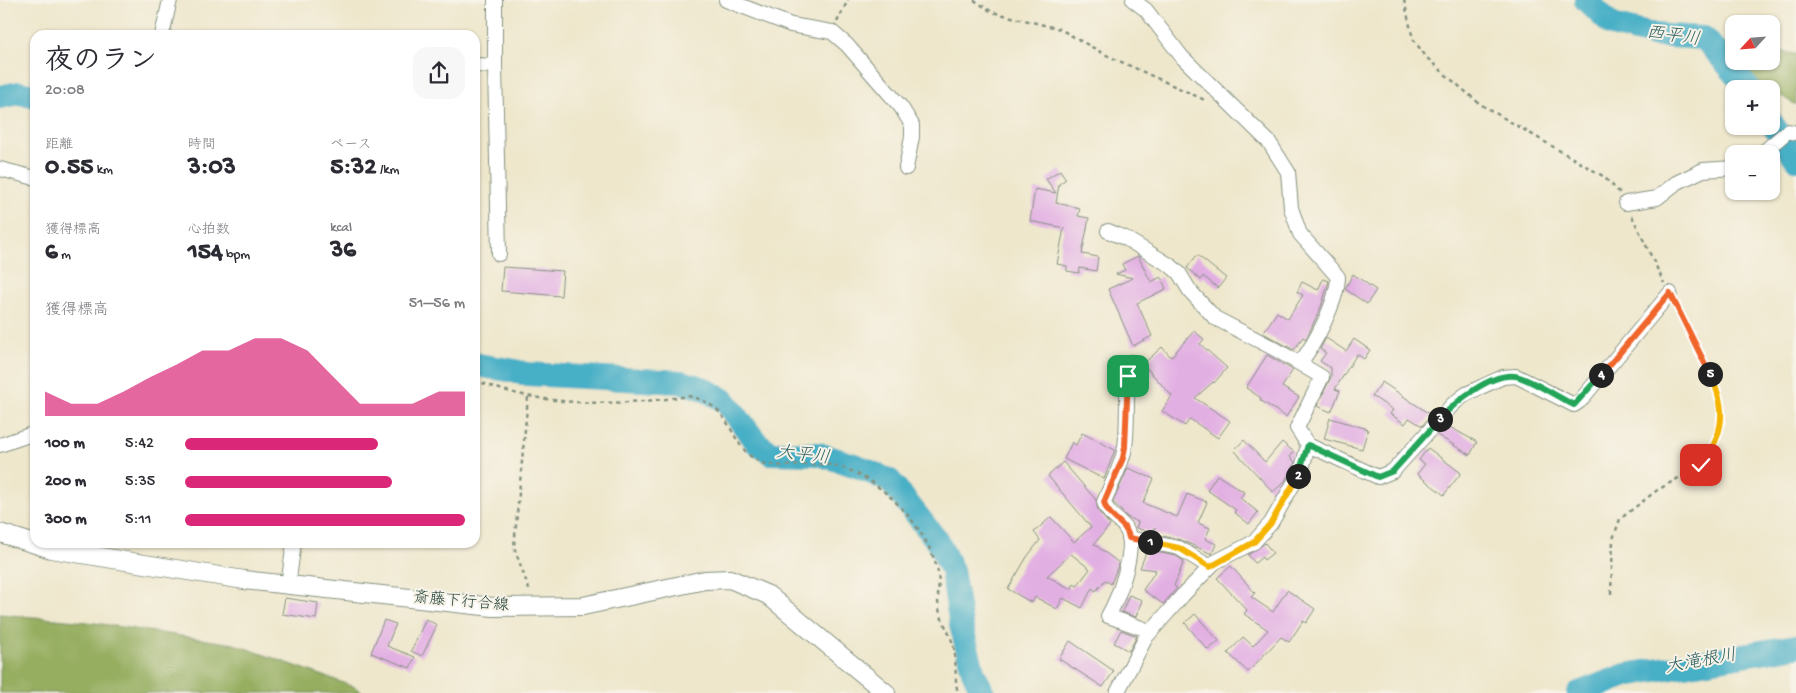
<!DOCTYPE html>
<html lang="ja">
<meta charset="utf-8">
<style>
body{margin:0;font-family:"Gochi Hand","Klee One",sans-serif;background:#f7f7f7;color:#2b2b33;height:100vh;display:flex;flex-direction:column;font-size:19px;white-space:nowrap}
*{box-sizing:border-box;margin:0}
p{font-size:16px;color:#7c7c81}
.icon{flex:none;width:28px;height:28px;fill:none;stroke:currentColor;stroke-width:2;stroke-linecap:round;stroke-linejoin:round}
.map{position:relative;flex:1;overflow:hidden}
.sheet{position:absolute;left:30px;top:30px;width:450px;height:518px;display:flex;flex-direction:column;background:#fff;border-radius:15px;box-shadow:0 1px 4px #0004}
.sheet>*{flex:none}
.needle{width:32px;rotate:244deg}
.tools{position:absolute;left:1725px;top:15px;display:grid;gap:10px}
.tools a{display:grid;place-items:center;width:55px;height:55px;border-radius:10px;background:#fff;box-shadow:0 1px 4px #0004;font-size:25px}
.pin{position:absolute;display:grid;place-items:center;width:42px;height:42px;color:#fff;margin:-21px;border-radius:10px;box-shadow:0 2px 8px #0006}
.km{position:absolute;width:25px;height:25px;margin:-12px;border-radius:50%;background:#222;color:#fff;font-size:14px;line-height:25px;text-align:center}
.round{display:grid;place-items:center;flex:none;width:52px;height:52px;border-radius:15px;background:#f7f7f7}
.headline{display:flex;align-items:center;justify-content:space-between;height:85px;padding:0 15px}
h1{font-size:28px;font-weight:800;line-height:38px}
.figures{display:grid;grid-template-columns:repeat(3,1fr);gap:8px;height:85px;padding:5px 15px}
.figures div{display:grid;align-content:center}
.figures b{font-size:25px;font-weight:800}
.figures small{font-size:14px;font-weight:400}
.figures p{font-size:14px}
.chart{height:140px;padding:10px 15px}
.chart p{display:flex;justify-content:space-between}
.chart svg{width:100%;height:90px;margin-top:5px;fill:#db2777;opacity:.7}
ul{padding:0 15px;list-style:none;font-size:16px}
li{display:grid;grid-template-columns:80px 60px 1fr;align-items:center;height:38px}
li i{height:12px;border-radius:6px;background:#db2777}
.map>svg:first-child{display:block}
.forest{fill:#96ae60;stroke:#5a764a}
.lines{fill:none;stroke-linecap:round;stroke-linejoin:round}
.river{stroke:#47afc6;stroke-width:24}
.building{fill:#e2afe3;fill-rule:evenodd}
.minor-casing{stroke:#869280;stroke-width:16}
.major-casing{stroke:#869280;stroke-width:20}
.path{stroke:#869280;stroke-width:2.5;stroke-dasharray:4 4;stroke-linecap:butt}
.minor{stroke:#fff;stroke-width:14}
.major{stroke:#fff;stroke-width:18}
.split-1-casing{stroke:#fff;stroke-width:10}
.split-2-casing{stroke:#fff;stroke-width:10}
.split-3-casing{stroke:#fff;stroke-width:10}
.split-4-casing{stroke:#fff;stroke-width:10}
.split-5-casing{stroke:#fff;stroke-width:10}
.split-6-casing{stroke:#fff;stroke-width:10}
.split-1{stroke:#f0652b;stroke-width:6}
.split-2{stroke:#f5b400;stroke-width:6}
.split-3{stroke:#22a559;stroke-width:6}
.split-4{stroke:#22a559;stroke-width:6}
.split-5{stroke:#f0652b;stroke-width:6}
.split-6{stroke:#f5b400;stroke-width:6}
.labels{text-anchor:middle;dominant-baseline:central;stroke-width:4;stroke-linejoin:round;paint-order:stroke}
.street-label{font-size:16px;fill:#1f3d34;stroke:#f7f3e8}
.water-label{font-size:18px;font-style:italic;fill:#2b5f60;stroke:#f7f3e8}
</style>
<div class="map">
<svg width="1796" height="693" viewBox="0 0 1796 693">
<rect width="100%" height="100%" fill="#f7f3e8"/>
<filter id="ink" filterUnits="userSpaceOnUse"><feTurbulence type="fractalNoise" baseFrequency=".02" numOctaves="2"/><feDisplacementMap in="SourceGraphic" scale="10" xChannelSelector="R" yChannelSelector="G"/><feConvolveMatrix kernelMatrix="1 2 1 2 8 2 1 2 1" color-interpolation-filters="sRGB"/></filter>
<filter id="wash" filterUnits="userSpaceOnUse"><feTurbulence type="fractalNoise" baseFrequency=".0096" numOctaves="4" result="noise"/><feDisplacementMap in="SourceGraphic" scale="20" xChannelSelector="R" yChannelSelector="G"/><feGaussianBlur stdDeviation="1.12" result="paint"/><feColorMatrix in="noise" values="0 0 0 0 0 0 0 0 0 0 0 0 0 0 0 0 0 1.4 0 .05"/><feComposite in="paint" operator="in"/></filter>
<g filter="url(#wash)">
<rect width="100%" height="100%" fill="#eee7cc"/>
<!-- forest -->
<path class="forest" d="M1720,42L1734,44V61H1771V50L1796,54V105L1718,57Z
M0,614L88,622L234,644L355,687L363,693H0Z"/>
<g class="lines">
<!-- river -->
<path class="river" d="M1586,0L1612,25L1652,35L1704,38L1749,89
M0,97L19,93L35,96
M1771,122L1796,159
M475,364C492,369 509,368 526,374L681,382L702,388L725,401L757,443L771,453L818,454L857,466L890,481L938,542L952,570L961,625L973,671L983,693
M1579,693L1626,675L1796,646"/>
</g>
<g id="blocks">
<!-- building -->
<path class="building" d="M1060,170L1066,179L1059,184L1056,203L1080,208L1078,216L1089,218L1082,254L1098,257L1096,271L1080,268L1079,273L1067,271V266L1057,264L1064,228L1030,221L1035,189L1056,193L1046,179Z
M1197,255L1226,278L1218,288L1203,276L1201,280L1187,268Z
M1138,256L1151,282L1161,277L1166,289L1137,303L1152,336L1133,346L1108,289L1133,278L1116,274L1125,270L1122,264Z
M503,267L563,271L561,296L501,291Z
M1353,274L1376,290L1367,304L1345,289Z
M1323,279L1329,281L1321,307L1306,339L1303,337L1294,350L1263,333L1277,312L1288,319L1303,295L1297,292L1302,282L1318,290Z
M1194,331L1204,339L1200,344L1227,368L1214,383L1213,382L1195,398L1230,421L1218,438L1190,419L1185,426L1162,411L1172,396L1143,364L1162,347L1171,357Z
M1326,338L1346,351L1354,339L1370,350L1364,359L1357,354L1335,389L1340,391L1331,412L1317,406L1331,377V368L1320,361L1326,353L1320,349Z
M1267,355L1293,370L1282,387L1299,397L1286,417L1260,400L1261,398L1246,388Z
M1382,382L1397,392L1431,415L1422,426L1409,418L1405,424L1390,414L1393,410L1372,396Z
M1330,418L1368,429L1362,449L1324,439Z
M1446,425L1477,442L1470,455L1437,435Z
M1082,433L1115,450L1104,479L1064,459L1072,442L1076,445Z
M1244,440L1265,462L1282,442L1294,452L1290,457L1295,462L1294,466L1284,482L1273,492L1234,450Z
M1428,448L1461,473L1444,495L1417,474L1425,464L1419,460Z
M1063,462L1096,500L1098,511L1110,525L1094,544L1119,563L1111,584L1105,580L1096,591L1092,588L1082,608L1063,598L1057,609L1035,597L1032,603L1008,589L1027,557L1040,540L1034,532L1051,517L1074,542L1091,527L1048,476ZM1071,554L1090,569L1077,586L1074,584L1071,589L1047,576Z
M1128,468L1154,479L1143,503L1177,517L1187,494L1207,502L1198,523L1210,528L1205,539L1216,544L1212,554L1181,540L1154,534L1155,527L1151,533L1136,528L1138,522L1127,517L1113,502Z
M1217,475L1244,492L1240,498L1258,512L1249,524L1234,512L1236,510L1207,490Z
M1265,543L1273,553L1264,560L1262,557L1255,563L1248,555Z
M1147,550L1176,556L1184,561L1174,586L1177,588L1163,604L1143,590L1156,570L1140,568Z
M1231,566L1255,593L1251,597L1273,612L1287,590L1315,609L1306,623L1303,621L1289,642L1281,637L1248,672L1228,653L1243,637L1253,646L1268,630L1244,614L1247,610L1217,578Z
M1129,595L1142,600L1136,617L1122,612Z
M285,598L318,603L316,619L282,614Z
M1195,614L1219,641L1208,650L1185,623Z
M426,619L437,625L422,656L411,651Z
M384,620L396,624L387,646L415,657L410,668L371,653Z
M1121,630L1137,636L1129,651L1114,643Z
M1070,641L1114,671L1103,687L1059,659Z"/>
</g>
</g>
<g filter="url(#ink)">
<use href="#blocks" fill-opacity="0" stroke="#869280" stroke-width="1"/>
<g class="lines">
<!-- minor casing -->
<g class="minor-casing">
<path id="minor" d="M726,0L791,25L832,32L847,45L901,107L912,125V137L906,168
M1133,0L1146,10L1182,57L1269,142L1288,172L1291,208L1300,234L1338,277C1337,302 1315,344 1300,363
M162,35L170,0
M475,65L495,66V0
M495,66L499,254
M1761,154L1788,131L1796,133
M0,169L35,178
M1626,203L1657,198L1676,183L1703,170L1734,168
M1108,231L1125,238L1171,266L1179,273L1190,291L1215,318L1275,349L1322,377L1297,428L1308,445L1378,477L1393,471L1453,404L1466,394L1503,377L1516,376L1574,405L1580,401L1670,293
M1131,362C1124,390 1129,419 1125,447C1122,466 1111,484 1104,502C1107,515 1120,519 1126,529C1138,547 1118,599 1108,616L1150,631
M0,445L35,433
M1129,538L1179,548L1210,567
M288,586L294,542
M1117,693L1146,637L1183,595L1215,562L1254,542L1271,523L1302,469L1308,445"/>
</g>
<!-- major casing -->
<g class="major-casing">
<path id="major" d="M0,533L51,549L244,580L493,607L583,606L705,580L730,579L768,595L886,693"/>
</g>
<!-- path -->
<path class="path" d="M974,0L992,12L1060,29L1104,54L1207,101
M1404,0L1413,39L1427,58L1446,75L1480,104L1603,176L1620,193
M837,22L848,0
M1632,216L1664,283
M475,380C541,408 619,406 689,396C736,407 726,443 758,461C777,472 817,459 841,467C883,481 925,525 937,568C941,582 936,596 939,609C942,623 951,634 954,648C957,663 954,678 958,693
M528,397L514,547L530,592
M1611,594L1613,539L1620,519L1656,491L1701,465L1715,442L1722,421V406L1715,386L1676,305"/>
<!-- minor -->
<use href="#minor" class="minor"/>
<!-- major -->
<use href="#major" class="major"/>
</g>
</g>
<g class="lines" filter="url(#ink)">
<!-- split-1 casing -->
<g class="split-1-casing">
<path id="split-1" d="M1128,376L1125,447L1123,458L1104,502C1107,518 1127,522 1129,538L1150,542"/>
</g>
<!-- split-2 casing -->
<g class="split-2-casing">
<path id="split-2" d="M1150,542L1179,548L1210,567L1254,542L1271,523L1298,476"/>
</g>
<!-- split-3 casing -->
<g class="split-3-casing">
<path id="split-3" d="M1298,476L1308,445L1378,477L1393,471L1440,419"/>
</g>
<!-- split-4 casing -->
<g class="split-4-casing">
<path id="split-4" d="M1440,419C1455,402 1490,373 1515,376C1527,377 1561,399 1574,405L1601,375"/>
</g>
<!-- split-5 casing -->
<g class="split-5-casing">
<path id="split-5" d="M1601,375L1670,293L1710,374"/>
</g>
<!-- split-6 casing -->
<g class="split-6-casing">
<path id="split-6" d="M1701,465C1725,433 1727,408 1710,374"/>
</g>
<!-- split-1 -->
<use href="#split-1" class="split-1"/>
<!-- split-2 -->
<use href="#split-2" class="split-2"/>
<!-- split-3 -->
<use href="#split-3" class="split-3"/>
<!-- split-4 -->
<use href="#split-4" class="split-4"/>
<!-- split-5 -->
<use href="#split-5" class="split-5"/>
<!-- split-6 -->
<use href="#split-6" class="split-6"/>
</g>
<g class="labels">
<!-- street labels -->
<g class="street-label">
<text transform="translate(461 603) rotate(5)">斎藤下行合線</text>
</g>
<!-- water labels -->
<g class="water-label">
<text transform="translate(1673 37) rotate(8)">西平川</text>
<text transform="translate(803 456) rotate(7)">大平川</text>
<text transform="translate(1701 662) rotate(-10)">大滝根川</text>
</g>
</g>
</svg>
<div class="tools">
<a><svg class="needle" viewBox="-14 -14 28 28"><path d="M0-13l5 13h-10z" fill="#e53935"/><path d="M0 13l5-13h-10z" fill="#7c7c81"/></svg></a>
<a>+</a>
<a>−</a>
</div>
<div class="pin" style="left:1128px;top:376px;background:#1e9e55"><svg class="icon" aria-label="arrive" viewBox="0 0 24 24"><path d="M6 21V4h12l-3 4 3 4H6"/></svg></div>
<div class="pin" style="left:1701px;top:465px;background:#d93025"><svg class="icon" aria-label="check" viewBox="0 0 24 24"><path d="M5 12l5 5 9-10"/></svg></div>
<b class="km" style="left:1150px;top:542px">1</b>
<b class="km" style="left:1298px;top:476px">2</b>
<b class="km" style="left:1440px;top:419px">3</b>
<b class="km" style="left:1601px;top:375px">4</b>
<b class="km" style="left:1710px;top:374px">5</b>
<section class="sheet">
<div class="headline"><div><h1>夜のラン</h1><p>20:08</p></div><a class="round"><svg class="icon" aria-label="share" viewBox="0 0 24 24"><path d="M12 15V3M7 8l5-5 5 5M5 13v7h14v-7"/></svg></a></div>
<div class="figures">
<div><p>距離</p><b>0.55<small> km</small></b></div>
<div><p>時間</p><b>3:03</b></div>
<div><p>ペース</p><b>5:32<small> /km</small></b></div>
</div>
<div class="figures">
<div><p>獲得標高</p><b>6<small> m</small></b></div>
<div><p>心拍数</p><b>154<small> bpm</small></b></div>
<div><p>kcal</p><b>36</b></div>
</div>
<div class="chart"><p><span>獲得標高</span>51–56 m</p>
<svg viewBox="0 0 160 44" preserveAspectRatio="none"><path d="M0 44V32L10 38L20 38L30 32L40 25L50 19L60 12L70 12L80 6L90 6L100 12L110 25L120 38L130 38L140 38L150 32L160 32V44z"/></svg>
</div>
<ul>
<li><b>100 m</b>5:42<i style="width:69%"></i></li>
<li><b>200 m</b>5:35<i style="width:74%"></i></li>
<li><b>300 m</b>5:11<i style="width:100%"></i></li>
</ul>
</section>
</div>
